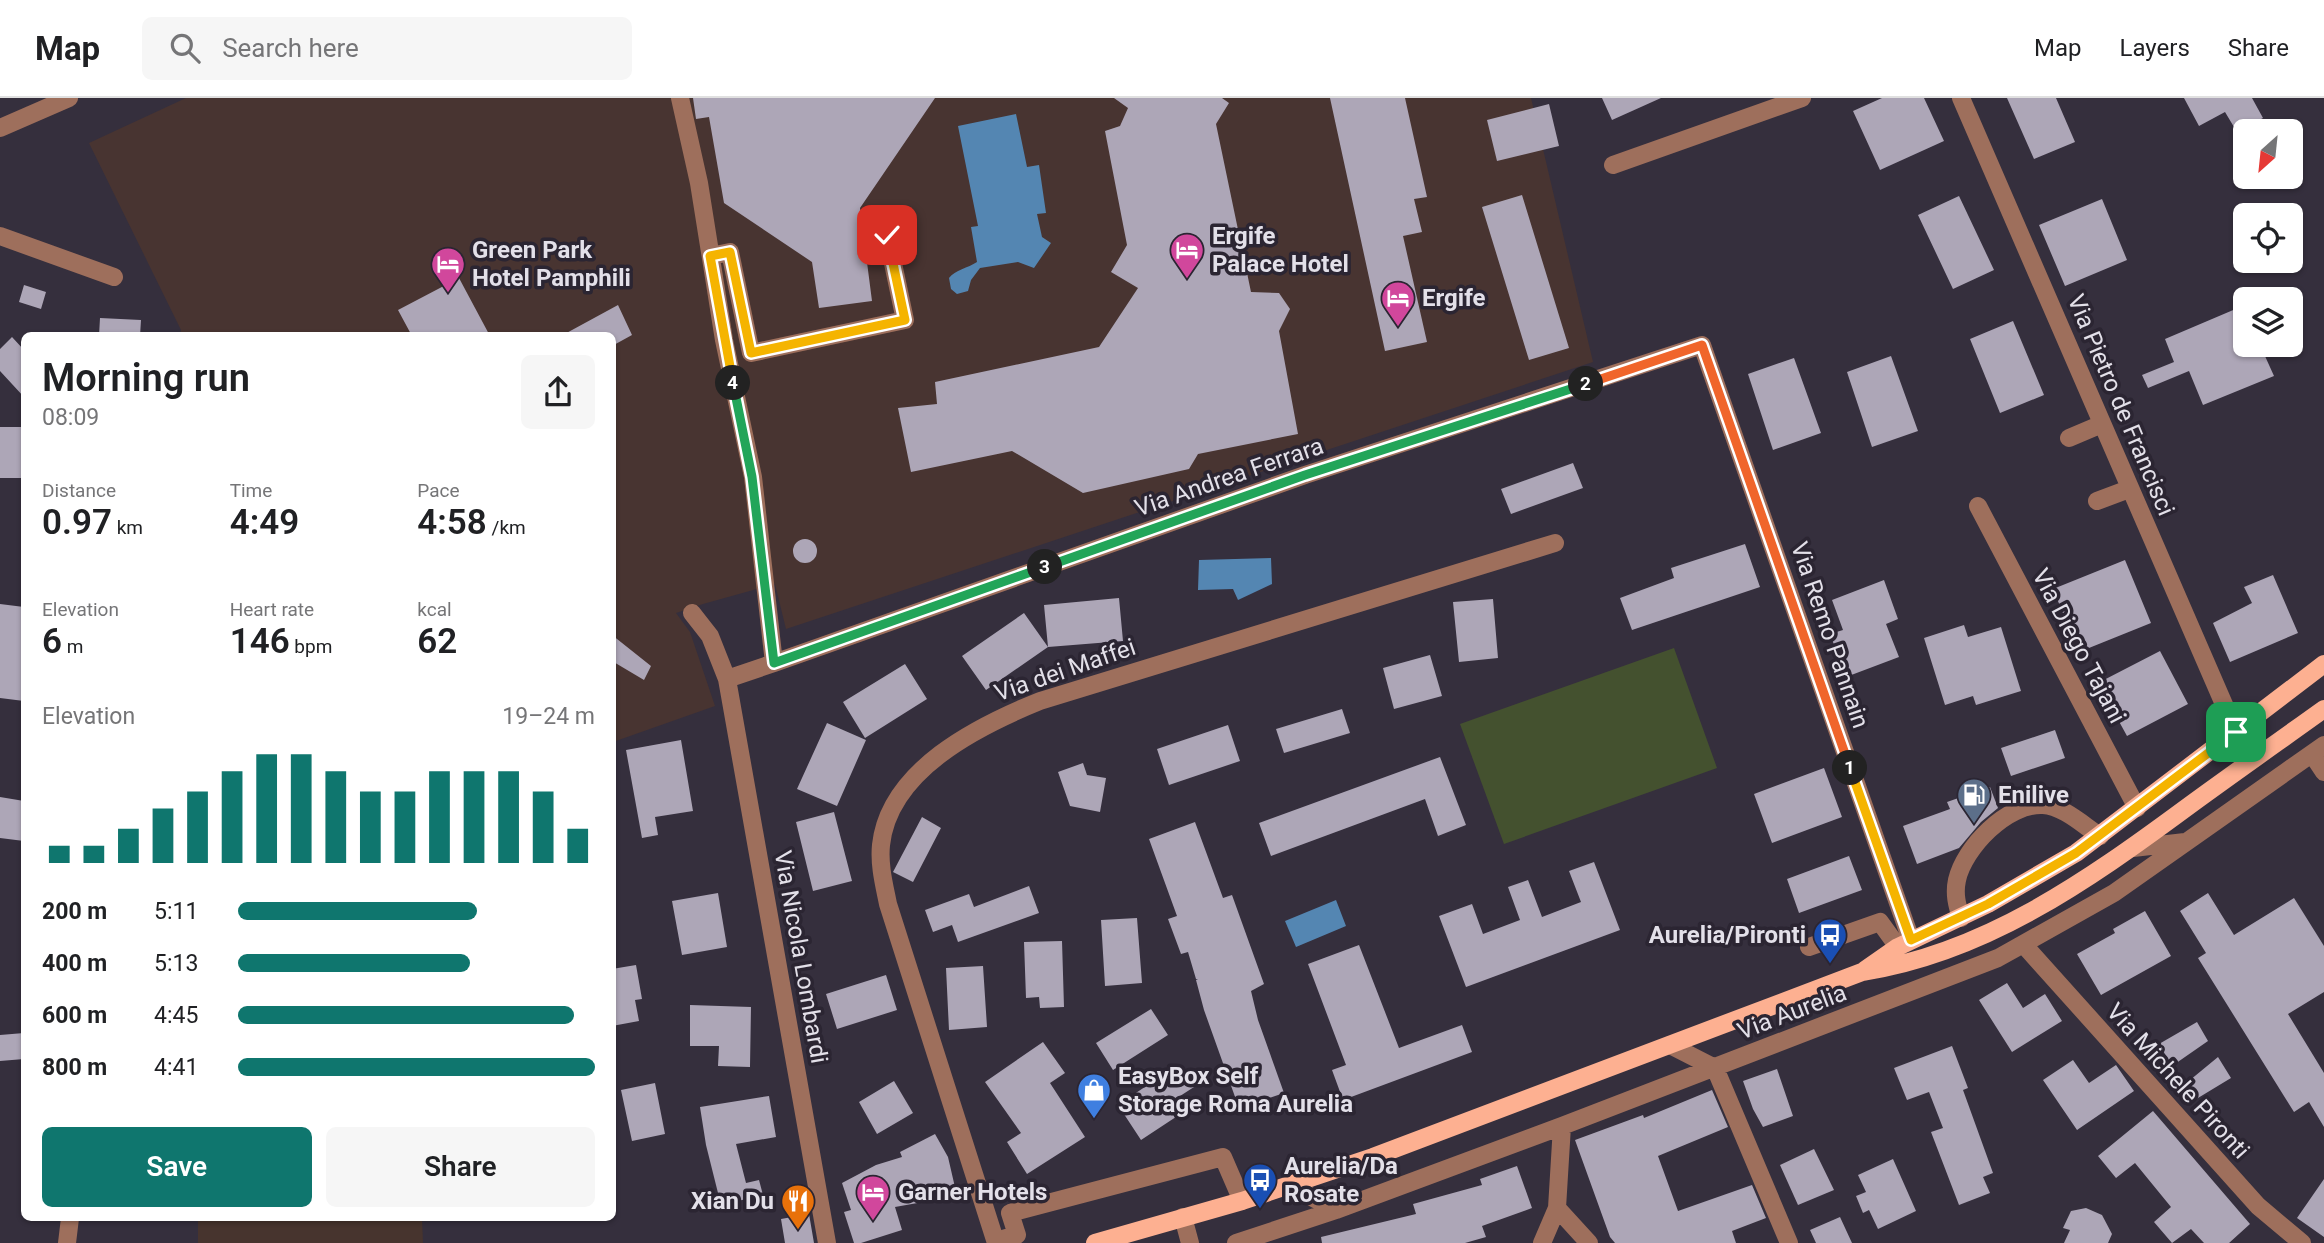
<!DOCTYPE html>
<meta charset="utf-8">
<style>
body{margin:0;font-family:Roboto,sans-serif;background:#f6f6f6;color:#202124;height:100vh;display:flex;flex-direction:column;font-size:26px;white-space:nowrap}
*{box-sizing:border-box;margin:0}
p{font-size:23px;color:#757577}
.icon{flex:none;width:38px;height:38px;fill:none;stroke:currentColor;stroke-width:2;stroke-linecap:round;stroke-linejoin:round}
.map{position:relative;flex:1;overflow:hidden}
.drawer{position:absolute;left:21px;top:234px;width:595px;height:889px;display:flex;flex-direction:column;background:#fff;border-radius:10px;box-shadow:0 2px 5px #0004}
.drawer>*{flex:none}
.needle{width:46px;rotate:207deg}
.controls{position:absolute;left:2233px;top:21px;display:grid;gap:14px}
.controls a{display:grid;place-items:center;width:70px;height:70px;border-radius:10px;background:#fff;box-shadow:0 2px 5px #0004;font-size:35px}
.pin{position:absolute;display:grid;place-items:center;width:60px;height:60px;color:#fff;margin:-30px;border-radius:14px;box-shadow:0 4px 10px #0006}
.km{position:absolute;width:35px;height:35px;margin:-18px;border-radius:50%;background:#222;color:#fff;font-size:19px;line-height:35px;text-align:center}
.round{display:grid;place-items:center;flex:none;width:74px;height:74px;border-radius:10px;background:#f6f6f6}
.headline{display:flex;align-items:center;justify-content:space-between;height:119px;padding:0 21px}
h1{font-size:38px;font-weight:600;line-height:52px}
.figures{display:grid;grid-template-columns:repeat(3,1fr);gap:10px;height:119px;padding:7px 21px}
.figures div{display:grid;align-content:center}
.figures b{font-size:35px;font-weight:600}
.figures small{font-size:19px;font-weight:400}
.figures p{font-size:19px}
.chart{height:196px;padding:14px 21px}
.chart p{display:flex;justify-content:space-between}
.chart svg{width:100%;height:126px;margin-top:7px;stroke:#0f766e;stroke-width:6}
.action{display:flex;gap:14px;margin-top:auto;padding:14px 21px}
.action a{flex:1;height:80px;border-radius:10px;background:#0f766e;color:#fff;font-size:28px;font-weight:600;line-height:80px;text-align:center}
.action a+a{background:#f6f6f6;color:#202124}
ul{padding:0 21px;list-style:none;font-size:23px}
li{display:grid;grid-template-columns:112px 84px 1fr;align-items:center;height:52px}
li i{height:18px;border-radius:9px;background:#0f766e}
header{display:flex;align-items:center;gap:42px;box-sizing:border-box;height:98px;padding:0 35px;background:#fff;border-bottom:2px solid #e0e0e0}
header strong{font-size:33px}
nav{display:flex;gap:38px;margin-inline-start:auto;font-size:24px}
.search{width:490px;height:63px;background:#f6f6f6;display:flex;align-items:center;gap:18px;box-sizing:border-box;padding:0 24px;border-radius:10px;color:#757577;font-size:26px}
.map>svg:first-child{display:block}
.commercial{fill:#483431}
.medical{fill:#47342e}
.green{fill:#44512f}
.water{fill:#5486b2}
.building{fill:#ada6b7}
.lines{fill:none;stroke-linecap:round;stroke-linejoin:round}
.minor{stroke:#9e6f5c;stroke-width:18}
.major{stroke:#fdb091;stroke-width:18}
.split-1-casing{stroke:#fff;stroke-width:14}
.split-2-casing{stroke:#fff;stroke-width:14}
.split-3-casing{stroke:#fff;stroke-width:14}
.split-4-casing{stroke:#fff;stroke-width:14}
.split-5-casing{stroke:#fff;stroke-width:14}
.split-1{stroke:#f5b400;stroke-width:9}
.split-2{stroke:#f0652b;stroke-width:9}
.split-3{stroke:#22a559;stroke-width:9}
.split-4{stroke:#22a559;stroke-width:9}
.split-5{stroke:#f5b400;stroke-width:9}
.labels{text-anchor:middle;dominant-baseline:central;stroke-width:7;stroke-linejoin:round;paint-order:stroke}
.poi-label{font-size:24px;font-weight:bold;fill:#e3e0e9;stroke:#2b2532;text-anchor:start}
.street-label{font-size:24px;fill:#e3e0e9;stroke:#2b2532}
</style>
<header>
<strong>Map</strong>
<div class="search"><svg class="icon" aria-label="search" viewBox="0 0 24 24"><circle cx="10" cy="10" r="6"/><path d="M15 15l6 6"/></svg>Search here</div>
<nav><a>Map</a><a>Layers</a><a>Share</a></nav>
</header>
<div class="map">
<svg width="2324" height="1145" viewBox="0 0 2324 1145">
<rect width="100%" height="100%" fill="#352f3d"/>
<!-- commercial -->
<path class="commercial" d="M186,0H1531L1593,264L786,531L775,486L703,506L676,515L690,534L715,608L613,644L612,238H180L181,232L89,45Z"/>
<!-- medical -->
<path class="medical" d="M198,1120H422L423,1145H198Z"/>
<!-- green -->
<path class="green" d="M1674,550L1717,670L1504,746L1460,626Z"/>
<!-- water -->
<path class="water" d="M1016,16L1027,69L1039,67L1046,115L1037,116L1042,139L1051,145L1034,170L1018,164L980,170L971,182L968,193L957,196L951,191L949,180C955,172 968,170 977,164L971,129L978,128L958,28Z
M1271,460L1272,486L1238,502L1233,491L1198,492L1199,462Z
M1336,802L1346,828L1296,849L1285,823Z"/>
<!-- building -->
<path class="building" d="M693,0H935L860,110L872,203L819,210L812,164L724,105L709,19L696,21Z
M1114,0H1222L1229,5L1216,26L1251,194L1279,195L1290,211L1279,233L1298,336L1198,356L1189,371L1083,395L1012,353L911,374L898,310L937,306L935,284L1099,249L1138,190L1111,174L1127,147L1105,33L1120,28L1128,10Z
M1330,0H1405L1427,99L1414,101L1422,134L1403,138L1427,244L1385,253Z
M1602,0H1661L1612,22Z
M1882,0H1924L1944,43L1880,72L1853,13Z
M2007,0H2056L2075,44L2034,61Z
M2184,0H2252L2263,20L2237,34L2225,14L2199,28Z
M1549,6L1559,48L1497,63L1487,22Z
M1522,97L1569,250L1529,262L1482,109Z
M1959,98L1994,172L1953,191L1918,117Z
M2102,101L2127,162L2065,188L2039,127Z
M459,180L490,238H412L398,212Z
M24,187L46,194L41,211L19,204Z
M618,207L632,237L612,248V238H561Z
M2245,207V247H2260L2274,278L2203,307L2189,273L2148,290L2142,277L2174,264L2165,241Z
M100,220L141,222L140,238H99Z
M2013,223L2044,297L2000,315L1970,241Z
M12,239L24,252V299L0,273V251Z
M1891,258L1918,333L1872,349L1847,274Z
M1794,260L1821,335L1773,352L1748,276Z
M0,329H24V380H0Z
M1573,365L1583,390L1511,416L1501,391Z
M793 453a12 12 0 1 1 24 0a12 12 0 1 1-24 0Z
M1745,446L1760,489L1632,532L1620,500L1674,480L1671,470Z
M2125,462L2151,525L2079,554L2053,491Z
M2273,477L2298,535L2230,564L2213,525L2252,505L2244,489Z
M1884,482L1898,521L1886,526L1899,559L1846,579L1830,536L1843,532L1832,502Z
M1119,500L1123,543L1048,549L1044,507Z
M1493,501L1498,560L1459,564L1453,504Z
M0,506L24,509V603L0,600Z
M1024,515L1048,549L986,592L962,558Z
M1964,527L1968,539L2001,529L2021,593L1976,607L1973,598L1945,607L1924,540Z
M612,537L651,568L644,582L612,563Z
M2160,553L2188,606L2127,638L2098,585Z
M1430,557L1442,598L1394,611L1383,570Z
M905,566L927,601L865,640L843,604Z
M1342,611L1350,635L1284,655L1276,631Z
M827,625L866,642L837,708L797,691Z
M1228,627L1240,663L1169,687L1157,651Z
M2055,632L2065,660L2011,678L2001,650Z
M681,642L693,713L655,719L658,737L642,740L626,652Z
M1440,659L1466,727L1438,738L1425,701L1271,758L1259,725Z
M1083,665L1087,677L1106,680L1100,714L1070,708L1058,674Z
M1824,670L1842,719L1772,745L1754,696Z
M1990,689L1998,710L1981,724L1959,750L1917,766L1903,728L1950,711L1947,704Z
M0,699L24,703V743L0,740Z
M834,714L852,783L813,793L796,724Z
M922,719L941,730L913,784L893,774Z
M1195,724L1223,800L1232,797L1264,886L1251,893L1258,922L1284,995L1239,1010L1204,912L1196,882L1198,881H1196L1188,854L1181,856L1168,821L1177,818L1149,741Z
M1849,758L1862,792L1799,815L1787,781Z
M1594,764L1620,832L1466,889L1439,818L1472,806L1483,836L1520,822L1508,789L1528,782L1542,819L1581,804L1569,773Z
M1029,788L1039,815L958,844L952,827L933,834L925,812L969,796L974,809Z
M718,795L727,849L682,857L672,803Z
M2208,795L2234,837L2294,800L2324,848V894L2288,916L2324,975V1029L2309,1004L2294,1014L2198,860L2206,855L2180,813Z
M2145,813L2171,858L2101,897L2077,856L2115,835L2113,831Z
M1137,820L1142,885L1105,888L1101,822Z
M1062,843L1064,909L1040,910L1039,899L1026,900L1024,844Z
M1359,847L1399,950L1462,927L1472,954L1343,1002L1332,972L1346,967L1308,866Z
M636,867L642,901L635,902L639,923L612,928V871Z
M983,868L987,929L949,932L946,870Z
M886,877L897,912L837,931L826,896Z
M2007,885L2023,910L2045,896L2062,923L2012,954L1979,902Z
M690,907L751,909L750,969L718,968L719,948H690Z
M1151,911L1168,937L1113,972L1096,945Z
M2197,924L2208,943L2172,968L2159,946Z
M24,935V961L0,963V937Z
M1043,944L1065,975L1050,985L1085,1039L1027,1076L1007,1044L1021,1035L985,984Z
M1952,948L1968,990L1963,992L1993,1075L1983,1079L1990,1095L1959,1107L1931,1034L1943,1030L1929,994L1907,1002L1894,970Z
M2218,959L2231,980L2193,1003L2184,987Z
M2073,962L2089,985L2116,967L2134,993L2077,1032L2043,982Z
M1179,966L1194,989L1177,1000L1185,1013L1141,1042L1118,1007Z
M1777,971L1793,1018L1763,1029L1753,1011L1743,983Z
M894,983L913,1015L877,1036L859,1004Z
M655,985L665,1036L632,1043L621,992Z
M1712,992L1728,1029L1658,1058L1678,1113L1752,1087L1766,1120L1732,1133L1736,1145H1615L1610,1139L1575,1042L1643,1017L1644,1020Z
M769,998L776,1039L736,1046L746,1085L759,1082L763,1097L721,1107L706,1047L700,1009Z
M2153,1013L2250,1126L2229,1145H2204L2191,1131L2172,1145L2154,1124L2171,1109L2135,1065L2116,1080L2098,1058Z
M935,1036L948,1059L957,1098L895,1109L902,1132L861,1145H854L844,1114L851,1112L842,1085L876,1067L902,1059L900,1054Z
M1814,1051L1834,1092L1798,1107L1780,1067Z
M1893,1061L1916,1113L1878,1131L1869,1112L1863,1115L1856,1098L1866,1094L1858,1077Z
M1517,1068L1532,1110L1482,1128L1486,1139L1465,1145H1322L1321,1139L1416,1116L1413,1106L1482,1087L1480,1081Z
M2324,1081V1139L2297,1120Z
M2086,1110L2102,1117L2112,1136L2108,1145H2064L2070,1132L2063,1130L2071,1113Z
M809,1116L814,1145H785L781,1121Z
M1840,1119L1852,1145H1816L1810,1132Z"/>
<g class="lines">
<!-- minor -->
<path class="minor" d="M680,0L699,85L724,242L753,379L774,565L727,581L710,538L692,515
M1961,0L2236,634
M0,30L69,0
M1613,67L1802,0
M0,138L114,179
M711,158L730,154L751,255L905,222L887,137
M2069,340L2102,326
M2097,403L2129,391
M1978,408L2137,710
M774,565L1305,377L1702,247L1911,842
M727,581L827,1145
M2312,656L2324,674
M2133,750L2185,744
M1961,820C1957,807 1954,796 1957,782C1964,750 2007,705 2043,707C2063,708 2083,727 2100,738
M2024,847L2258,1108L2302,1145
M1809,849L1880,824L1898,849
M1670,947L1715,970L1789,1145
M1289,1087L1336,1112
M1557,1110L1589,1145
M1183,1119L1190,1145
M996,1143L1017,1137L1010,1115L1223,1059L1242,1103
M67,1145L70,1120
M996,1145L888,806C884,786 879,767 881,747C889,672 978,628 1040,603L1555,445
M1236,1145L1336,1112L1562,1028L1998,860L2114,795L2324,647
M1542,1145L1557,1110L1562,1028"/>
<!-- major -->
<path class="major" d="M1865,872L1898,849L1988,806L2076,755L2324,566
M1095,1145L1242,1103L1373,1059L1862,874C1985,855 2087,783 2186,710C2231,677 2278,644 2324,611"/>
</g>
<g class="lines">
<!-- split-1 casing -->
<g class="split-1-casing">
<path id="split-1" d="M1850,670L1911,842L1988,806L2076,755L2236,634"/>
</g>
<!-- split-2 casing -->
<g class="split-2-casing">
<path id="split-2" d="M1586,286L1702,247L1850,670"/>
</g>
<!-- split-3 casing -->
<g class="split-3-casing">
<path id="split-3" d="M1045,469L1305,377L1586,286"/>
</g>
<!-- split-4 casing -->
<g class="split-4-casing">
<path id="split-4" d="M733,285L752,379L774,565L1045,469"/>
</g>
<!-- split-5 casing -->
<g class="split-5-casing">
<path id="split-5" d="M733,285L710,158L730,154L751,255L905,222L887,137"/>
</g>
<!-- split-1 -->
<use href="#split-1" class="split-1"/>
<!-- split-2 -->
<use href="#split-2" class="split-2"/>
<!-- split-3 -->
<use href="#split-3" class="split-3"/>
<!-- split-4 -->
<use href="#split-4" class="split-4"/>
<!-- split-5 -->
<use href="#split-5" class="split-5"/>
</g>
<!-- icons -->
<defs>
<g id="hotel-pin" transform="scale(1.75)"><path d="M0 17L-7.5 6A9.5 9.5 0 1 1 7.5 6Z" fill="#d1479c" stroke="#2b2532"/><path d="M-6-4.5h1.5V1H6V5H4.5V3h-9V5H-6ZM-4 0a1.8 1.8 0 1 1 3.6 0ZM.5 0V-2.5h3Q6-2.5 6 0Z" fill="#fff"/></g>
<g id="fuel-pin" transform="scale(1.75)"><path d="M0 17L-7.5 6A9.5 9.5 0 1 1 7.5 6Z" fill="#5c6f8a" stroke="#2b2532"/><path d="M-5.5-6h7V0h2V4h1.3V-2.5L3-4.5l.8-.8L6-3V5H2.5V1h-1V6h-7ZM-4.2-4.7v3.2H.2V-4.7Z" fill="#fff"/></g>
<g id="bus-pin" transform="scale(1.75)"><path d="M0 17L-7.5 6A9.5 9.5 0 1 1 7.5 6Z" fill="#1a4fb4" stroke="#2b2532"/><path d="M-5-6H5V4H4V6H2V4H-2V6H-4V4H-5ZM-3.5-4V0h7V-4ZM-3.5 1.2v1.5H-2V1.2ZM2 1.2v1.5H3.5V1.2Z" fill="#fff"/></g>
<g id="shop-pin" transform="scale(1.75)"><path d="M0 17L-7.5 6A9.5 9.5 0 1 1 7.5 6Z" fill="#3f7fe0" stroke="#2b2532"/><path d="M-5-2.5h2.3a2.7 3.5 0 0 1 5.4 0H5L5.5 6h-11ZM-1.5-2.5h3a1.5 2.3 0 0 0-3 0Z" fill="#fff"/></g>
<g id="restaurant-pin" transform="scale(1.75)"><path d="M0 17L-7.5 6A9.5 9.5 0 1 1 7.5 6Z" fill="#e8710a" stroke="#2b2532"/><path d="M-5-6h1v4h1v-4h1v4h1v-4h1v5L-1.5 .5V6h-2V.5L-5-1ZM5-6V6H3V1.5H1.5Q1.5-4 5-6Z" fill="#fff"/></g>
</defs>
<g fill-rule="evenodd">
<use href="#hotel-pin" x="1187" y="152"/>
<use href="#hotel-pin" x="448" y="166"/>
<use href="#hotel-pin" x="1398" y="200"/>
<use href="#fuel-pin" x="1974" y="697"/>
<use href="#bus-pin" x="1830" y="837"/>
<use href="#shop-pin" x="1094" y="992"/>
<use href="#bus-pin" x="1260" y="1082"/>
<use href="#hotel-pin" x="873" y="1094"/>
<use href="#restaurant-pin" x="798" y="1103"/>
</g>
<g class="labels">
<!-- poi labels -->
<g class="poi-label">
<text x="1212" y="138">Ergife<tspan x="1212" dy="28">Palace Hotel</tspan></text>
<text x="472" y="152">Green Park<tspan x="472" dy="28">Hotel Pamphili</tspan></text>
<text x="1422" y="200">Ergife</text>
<text x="1998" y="697">Enilive</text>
<text x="1806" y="837" text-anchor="end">Aurelia/Pironti</text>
<text x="1118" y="978">EasyBox Self<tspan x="1118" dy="28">Storage Roma Aurelia</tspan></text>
<text x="1284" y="1068">Aurelia/Da<tspan x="1284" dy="28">Rosate</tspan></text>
<text x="898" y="1094">Garner Hotels</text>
<text x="774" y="1103" text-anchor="end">Xian Du</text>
</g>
<!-- street labels -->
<g class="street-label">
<text transform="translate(2121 307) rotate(67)">Via Pietro de Francisci</text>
<text transform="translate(1229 379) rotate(-19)">Via Andrea Ferrara</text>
<text transform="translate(1830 537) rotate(71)">Via Remo Pannain</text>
<text transform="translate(2079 548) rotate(62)">Via Diego Tajani</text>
<text transform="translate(1065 572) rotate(-19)">Via dei Maffei</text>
<text transform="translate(801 859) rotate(80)">Via Nicola Lombardi</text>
<text transform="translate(1792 914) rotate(-21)">Via Aurelia</text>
<text transform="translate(2178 983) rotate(48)">Via Michele Pironti</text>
</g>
</g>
</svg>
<div class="controls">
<a><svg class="needle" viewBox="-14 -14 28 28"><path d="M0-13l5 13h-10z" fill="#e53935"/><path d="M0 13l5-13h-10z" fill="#757577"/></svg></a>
<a><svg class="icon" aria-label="locate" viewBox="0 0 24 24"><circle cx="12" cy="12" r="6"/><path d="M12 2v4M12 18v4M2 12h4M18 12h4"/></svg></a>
<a><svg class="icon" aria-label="layers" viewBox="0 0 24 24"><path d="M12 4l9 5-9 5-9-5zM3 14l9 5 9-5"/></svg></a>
</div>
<div class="pin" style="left:2236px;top:634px;background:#1e9e55"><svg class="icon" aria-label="arrive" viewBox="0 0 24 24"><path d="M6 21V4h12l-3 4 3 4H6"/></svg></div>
<div class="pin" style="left:887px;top:137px;background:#d93025"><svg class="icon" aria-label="check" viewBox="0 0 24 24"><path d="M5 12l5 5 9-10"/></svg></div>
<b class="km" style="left:1850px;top:670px">1</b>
<b class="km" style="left:1586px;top:286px">2</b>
<b class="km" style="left:1045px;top:469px">3</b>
<b class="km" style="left:733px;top:285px">4</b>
<section class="drawer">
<div class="headline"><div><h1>Morning run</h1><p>08:09</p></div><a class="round"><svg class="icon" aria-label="share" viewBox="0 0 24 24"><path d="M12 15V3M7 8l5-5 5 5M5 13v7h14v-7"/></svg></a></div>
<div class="figures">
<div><p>Distance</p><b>0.97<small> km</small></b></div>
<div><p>Time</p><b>4:49</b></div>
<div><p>Pace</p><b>4:58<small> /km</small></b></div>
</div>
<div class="figures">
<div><p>Elevation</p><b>6<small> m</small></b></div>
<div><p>Heart rate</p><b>146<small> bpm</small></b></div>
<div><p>kcal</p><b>62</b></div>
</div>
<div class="chart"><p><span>Elevation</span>19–24 m</p>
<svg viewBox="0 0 160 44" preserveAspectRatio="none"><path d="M5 44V38M15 44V38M25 44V32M35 44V25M45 44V19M55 44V12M65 44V6M75 44V6M85 44V12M95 44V19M105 44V19M115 44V12M125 44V12M135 44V12M145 44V19M155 44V32"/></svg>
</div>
<ul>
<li><b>200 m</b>5:11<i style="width:67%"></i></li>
<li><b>400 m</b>5:13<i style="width:65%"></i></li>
<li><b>600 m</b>4:45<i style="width:94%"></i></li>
<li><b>800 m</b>4:41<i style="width:100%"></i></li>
</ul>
<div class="action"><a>Save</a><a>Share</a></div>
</section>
</div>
